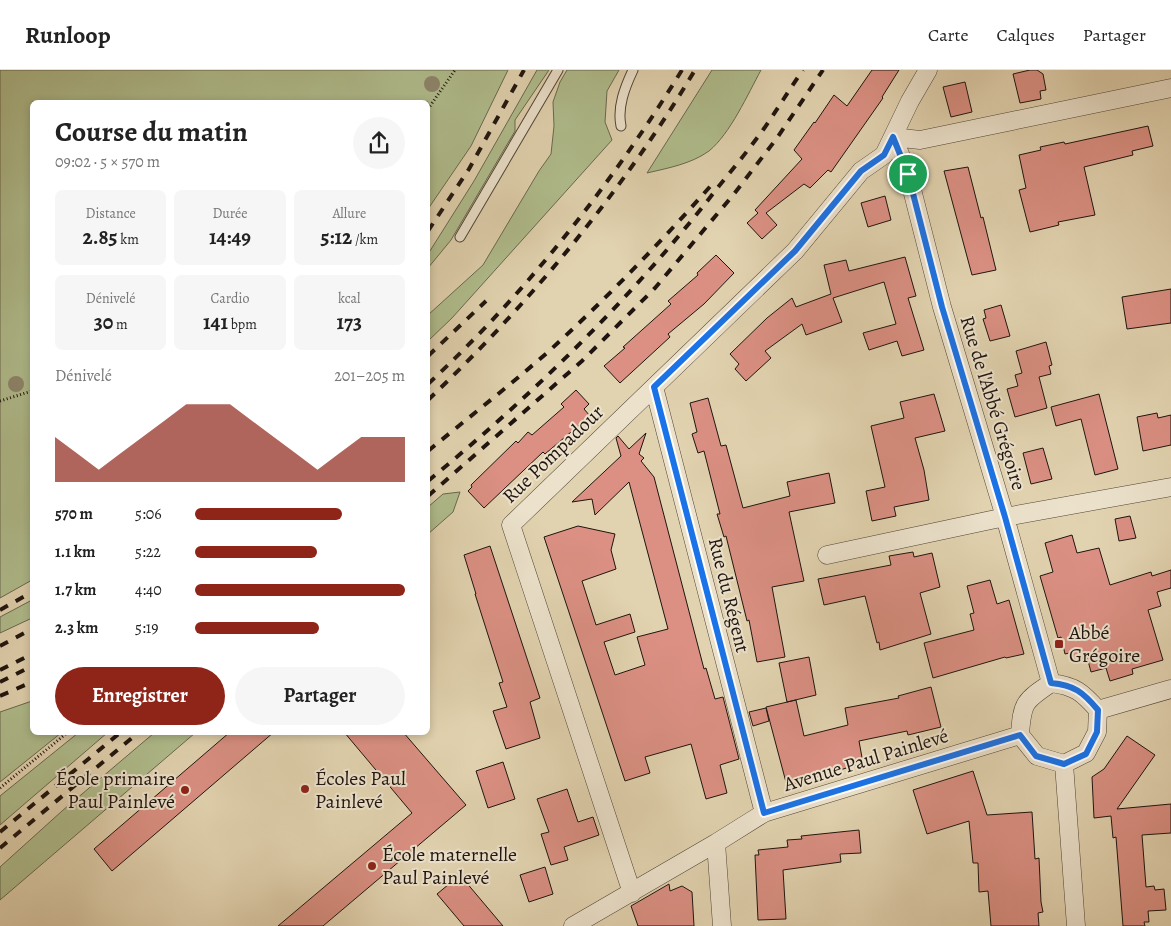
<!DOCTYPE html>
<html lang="fr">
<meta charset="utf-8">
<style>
body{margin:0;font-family:Alegreya,serif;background:#f6f6f6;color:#222;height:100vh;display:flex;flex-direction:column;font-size:19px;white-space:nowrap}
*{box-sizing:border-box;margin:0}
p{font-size:16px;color:#767676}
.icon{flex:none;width:28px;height:28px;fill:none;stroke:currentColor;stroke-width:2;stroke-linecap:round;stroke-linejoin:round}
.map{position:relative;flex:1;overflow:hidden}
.drawer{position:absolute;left:30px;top:30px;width:400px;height:635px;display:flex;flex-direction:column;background:#fff;border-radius:8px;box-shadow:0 2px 8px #0003}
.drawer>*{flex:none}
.pin{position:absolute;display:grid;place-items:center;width:42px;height:42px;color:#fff;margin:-21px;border:2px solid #fff;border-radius:50%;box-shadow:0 1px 5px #0007}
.round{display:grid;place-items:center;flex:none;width:52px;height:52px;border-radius:26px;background:#f6f6f6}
.head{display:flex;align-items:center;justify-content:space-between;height:85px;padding:0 25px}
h1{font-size:28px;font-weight:700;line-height:38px}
.metrics{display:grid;grid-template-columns:repeat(3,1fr);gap:8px;height:85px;padding:5px 25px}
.metrics div{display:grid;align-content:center;border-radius:8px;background:#f6f6f6;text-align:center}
.metrics b{font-size:21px;font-weight:700}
.metrics small{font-size:14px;font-weight:400}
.metrics p{font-size:14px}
.chart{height:140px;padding:10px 25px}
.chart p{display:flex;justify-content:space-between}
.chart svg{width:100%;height:90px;margin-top:5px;fill:#8f2418;opacity:.7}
.action{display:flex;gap:10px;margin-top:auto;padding:10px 25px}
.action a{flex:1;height:58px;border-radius:30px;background:#8f2418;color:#fff;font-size:20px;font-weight:700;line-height:58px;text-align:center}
.action a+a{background:#f6f6f6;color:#222}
ul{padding:0 25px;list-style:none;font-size:16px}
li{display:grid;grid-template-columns:80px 60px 1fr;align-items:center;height:38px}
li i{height:12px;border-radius:6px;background:#8f2418}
header{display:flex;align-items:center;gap:30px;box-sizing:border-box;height:70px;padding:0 25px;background:#fff;border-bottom:1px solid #e0e0e0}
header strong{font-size:24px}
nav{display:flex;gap:28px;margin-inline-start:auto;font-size:18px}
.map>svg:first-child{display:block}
.green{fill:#b0bd8d;stroke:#68684e}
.building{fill:#db9083;stroke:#1f140f}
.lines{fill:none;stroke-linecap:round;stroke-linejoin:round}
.service-casing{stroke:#504437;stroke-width:11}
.minor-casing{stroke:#504437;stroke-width:19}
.path{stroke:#1f140f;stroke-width:3;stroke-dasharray:1 2.5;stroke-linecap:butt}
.service{stroke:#ece2cc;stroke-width:9}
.minor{stroke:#ece2cc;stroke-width:18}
.rail{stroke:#1f140f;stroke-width:4;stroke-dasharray:9 9;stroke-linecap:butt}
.tree{fill:#8e866c}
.route-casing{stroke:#fff;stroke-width:10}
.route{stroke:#1a73e8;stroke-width:6}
.poi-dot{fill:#8f2418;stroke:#ece2cc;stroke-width:2}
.labels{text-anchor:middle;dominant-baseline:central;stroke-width:4;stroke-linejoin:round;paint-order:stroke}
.street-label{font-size:20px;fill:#1f140f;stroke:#ece2cc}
.poi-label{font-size:20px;fill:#1f140f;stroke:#ece2cc;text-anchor:start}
</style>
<header>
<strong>Runloop</strong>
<nav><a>Carte</a><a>Calques</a><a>Partager</a></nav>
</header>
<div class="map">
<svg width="1171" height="856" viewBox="0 0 1171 856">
<rect width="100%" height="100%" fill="#e2d3b0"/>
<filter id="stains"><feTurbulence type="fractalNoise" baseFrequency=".004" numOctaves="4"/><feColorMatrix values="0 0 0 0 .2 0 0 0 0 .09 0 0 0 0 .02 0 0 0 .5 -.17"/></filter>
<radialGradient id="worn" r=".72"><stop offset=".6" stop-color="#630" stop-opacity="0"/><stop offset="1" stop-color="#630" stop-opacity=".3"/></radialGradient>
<!-- green -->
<path class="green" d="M0,0H508L471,76L428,139V32H32V510L0,528Z
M537,0H549L515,50V61L451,170L428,198V184L474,111Z
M567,0H619L607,21L605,52L612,70L452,248L428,271V245L483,195L539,101L551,84L554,56L553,32L560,12Z
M712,0H761C748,24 730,64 709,81C691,94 668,98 647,103Z
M460,422L453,442L428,464V437L443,424Z
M32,530V548L0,563V547Z
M32,631V662L61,663L0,712V642Z
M78,663H107L0,755V726Z
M154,663H195L0,830V797L62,741Z"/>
<!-- building -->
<path class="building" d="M872,0H899L882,27L883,28L831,102L828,100L810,118L804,114L766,143L777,155L762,169L747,153L758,143L755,140L802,89L794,80L814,52L815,53L834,25L847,36Z
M1030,0H1037L1043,4L1046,20L1040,21L1041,29L1020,33L1013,4Z
M965,12L972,42L951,47L943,17Z
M1148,56L1153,76L1132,81L1133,85L1084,97L1095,145L1058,152L1059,155L1030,162L1019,120L1026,118L1019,85L1041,80L1040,77L1064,72L1065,74Z
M968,97L981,148L983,147L996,200L972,205L944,101Z
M885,126L891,150L868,157L861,133Z
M716,185L734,203L704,234L668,264L670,267L620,313L604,296L625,278L623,277L671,234L668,231L698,205L697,203Z
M905,187L916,226L908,228L924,280L902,286L897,271L869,280L863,263L896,254L884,212L833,228L842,252L806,265L802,254L765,281L771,288L746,311L735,299L739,294L730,284L767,248L792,228L796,237L831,224L824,195L846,190L849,201Z
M1171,219V253L1127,259L1122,227Z
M1001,235L1010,266L990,271L983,249L986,248L984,240Z
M1046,272L1052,295L1049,296L1051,304L1039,307L1047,338L1015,347L1007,319L1018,316L1015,305L1022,303L1016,281Z
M576,320L589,334L584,339L590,346L545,384L543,382L484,438L468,421L472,417L471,415L516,371L518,373L528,362L532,365L564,337L561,334Z
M934,324L945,361L915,368L924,400L929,430L894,437L896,446L872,451L866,421L885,417L871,356L904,348L900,332Z
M1099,324L1118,399L1095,405L1081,349L1056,356L1051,337Z
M708,328L721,376L726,375L743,438L790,426L787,412L829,403L835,433L789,442L804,511L772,517L785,587L757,592L749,550L747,551L726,466L724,467L717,444H720L704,381L698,383L692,364L697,362L690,333Z
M1157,343L1158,348L1171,345V375L1143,381L1137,347Z
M646,363L639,384L644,388L641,391L654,407L704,599L706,598L715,629L723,627L739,689L720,695L727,723L706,729L691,674L645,687L650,703L625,711L544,467L578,456L615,464L611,480L616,499L582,511L596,555L630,544L635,562L604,572L615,605L645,595L637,567L668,559L629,412L595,445L592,429L572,432L621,386L616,368L618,366L629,379Z
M1043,378L1052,409L1031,414L1023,383Z
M1130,446L1136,468L1119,471L1115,449Z
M1072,465L1077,483L1099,478L1110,515L1151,502L1152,506L1171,500V518L1157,522L1161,536L1148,540L1163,590L1132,599L1133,604L1110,611L1106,598L1091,602L1087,587L1071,591L1069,583L1065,584L1061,567L1058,568L1040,506L1053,502L1045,473Z
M490,476L540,628L530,632L540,668L506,679L493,641L507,637L499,613L503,612L475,524H476L464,485Z
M913,482L914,487L932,483L940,517L920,523L931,564L880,580L879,572L877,573L865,526L824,535L818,509L891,495L889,486Z
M990,510L997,534L1009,530L1024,584L1006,588L1005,587L933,608L924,573L974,560L970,544L974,543L967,516Z
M809,587L816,625L787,632L779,593Z
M931,617L941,657L908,665L907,661L859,671L863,693L787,716L766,637L796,630L804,666L848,655L845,638L899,628L898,626Z
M766,638L769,651L753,656L749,642Z
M230,662H274L112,801L94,779Z
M344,662H403L466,735L323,856H278L412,743Z
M1127,666L1155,685L1117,739L1171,734V763L1142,765L1146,817L1154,816L1155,820L1164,819L1166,840L1148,841L1149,852H1144L1145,856H1123L1116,767L1113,768L1111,746L1094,748L1092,707L1104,699Z
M503,692L515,729L488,738L476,701Z
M973,701L987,745L1032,742L1035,789L1039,788L1041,832L1043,842L1038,843L1039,856H991L988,821L979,822L978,793H973L969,751L927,764L913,720Z
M567,719L578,752L593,747L599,765L564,777L568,790L551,795L541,764L549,762L537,729Z
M859,760L861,783L840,784L841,792L783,800L786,849L758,850L755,785H759L758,780L788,777L787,770L802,769L801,766Z
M545,797L553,824L529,832L520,805Z
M460,805L503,856H464L437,824Z
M669,814L670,821L682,816L692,822L694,856H638L631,836Z"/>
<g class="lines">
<!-- service casing -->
<g class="service-casing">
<path id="service" d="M621,56C617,37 625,17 633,0
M460,167L558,0"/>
</g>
<!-- minor casing -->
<g class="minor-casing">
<path id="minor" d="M893,67L908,104L942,237L1005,447L1051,613
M893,67L920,70L1171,18
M654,317L764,743
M827,485L1005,447L1171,417
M1051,613C1075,616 1082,622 1098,640L1097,662L1086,683L1064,694L1037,686L1020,665C1022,633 1024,631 1051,613Z
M1098,640L1171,619
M1064,694L1076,856
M716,773L722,856
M632,823L511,455L795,181L861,101L884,85L910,31L928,0
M573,856L716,773L764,743L1020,665"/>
</g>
<!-- path -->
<path class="path" d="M428,39L455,0
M0,331L32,321
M0,718L68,662"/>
<!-- service -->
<use href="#service" class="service"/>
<!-- minor -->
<use href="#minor" class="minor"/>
<!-- rail -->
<path class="rail" d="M428,161L469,99L524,0
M428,286L486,231
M428,314C527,222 611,115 682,0
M428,330C531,232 622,122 695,0
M428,381C468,348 509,316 548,282C607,228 662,171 715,111
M428,411C535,323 634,226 719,116C734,98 749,79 763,60C777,40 789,20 803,0
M428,426L582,291L655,218L734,124L777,68L823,0
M0,540L32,522
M0,576L32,559
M0,600L32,584
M0,612L32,596
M0,626L32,612
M0,762L121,662
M0,778L139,662"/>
</g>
<!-- trees -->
<g class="tree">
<circle cx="432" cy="14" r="8"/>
<circle cx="16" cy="314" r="8"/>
</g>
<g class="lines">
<!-- route casing -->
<g class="route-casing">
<path id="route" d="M893,67L908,104L942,237L1005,447L1051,613C1074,615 1083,622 1098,640L1097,662L1086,684L1064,694L1036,686L1020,665L764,743L654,317L795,181L861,101L884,85Z"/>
</g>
<!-- route -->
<use href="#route" class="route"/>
</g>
<!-- markers -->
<g class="poi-dot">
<rect x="1054" y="569" width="10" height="10" rx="2.5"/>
<circle cx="305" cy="719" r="5"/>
<circle cx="185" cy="720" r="5"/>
<circle cx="372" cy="796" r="5"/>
</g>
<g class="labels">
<!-- street labels -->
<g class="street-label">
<text transform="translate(993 333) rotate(73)">Rue de l'Abbé Grégoire</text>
<text transform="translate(553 384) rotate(-44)">Rue Pompadour</text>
<text transform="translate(729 525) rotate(76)">Rue du Régent</text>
<text transform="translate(866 690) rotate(-17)">Avenue Paul Painlevé</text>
</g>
<!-- poi labels -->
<g class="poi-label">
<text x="1069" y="562">Abbé<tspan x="1069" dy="23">Grégoire</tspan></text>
<text x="175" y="708" text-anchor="end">École primaire<tspan x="175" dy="23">Paul Painlevé</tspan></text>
<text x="315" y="708">Écoles Paul<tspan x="315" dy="23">Painlevé</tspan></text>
<text x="382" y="784">École maternelle<tspan x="382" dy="23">Paul Painlevé</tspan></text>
</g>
</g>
<rect width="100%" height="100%" filter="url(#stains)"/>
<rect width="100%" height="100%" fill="url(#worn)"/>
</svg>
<div class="pin" style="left:908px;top:104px;background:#1e9e55"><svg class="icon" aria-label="arrive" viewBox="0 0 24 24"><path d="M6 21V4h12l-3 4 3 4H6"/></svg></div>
<section class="drawer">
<div class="head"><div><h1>Course du matin</h1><p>09:02 · 5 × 570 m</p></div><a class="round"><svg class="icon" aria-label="share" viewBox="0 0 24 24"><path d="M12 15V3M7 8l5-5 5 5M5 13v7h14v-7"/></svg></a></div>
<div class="metrics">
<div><p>Distance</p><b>2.85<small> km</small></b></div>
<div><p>Durée</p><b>14:49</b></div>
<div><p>Allure</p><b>5:12<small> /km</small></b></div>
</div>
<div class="metrics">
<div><p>Dénivelé</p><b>30<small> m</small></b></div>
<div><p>Cardio</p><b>141<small> bpm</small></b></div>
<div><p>kcal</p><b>173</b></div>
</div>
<div class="chart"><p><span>Dénivelé</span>201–205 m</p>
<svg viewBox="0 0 160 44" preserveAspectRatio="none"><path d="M0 44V22L10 30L20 38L30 30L40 22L50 14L60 6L70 6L80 6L90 14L100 22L110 30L120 38L130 30L140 22L150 22L160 22V44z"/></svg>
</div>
<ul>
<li><b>570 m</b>5:06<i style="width:70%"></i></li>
<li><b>1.1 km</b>5:22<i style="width:58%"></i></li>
<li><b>1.7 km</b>4:40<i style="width:100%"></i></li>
<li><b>2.3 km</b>5:19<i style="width:59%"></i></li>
</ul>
<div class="action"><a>Enregistrer</a><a>Partager</a></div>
</section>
</div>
